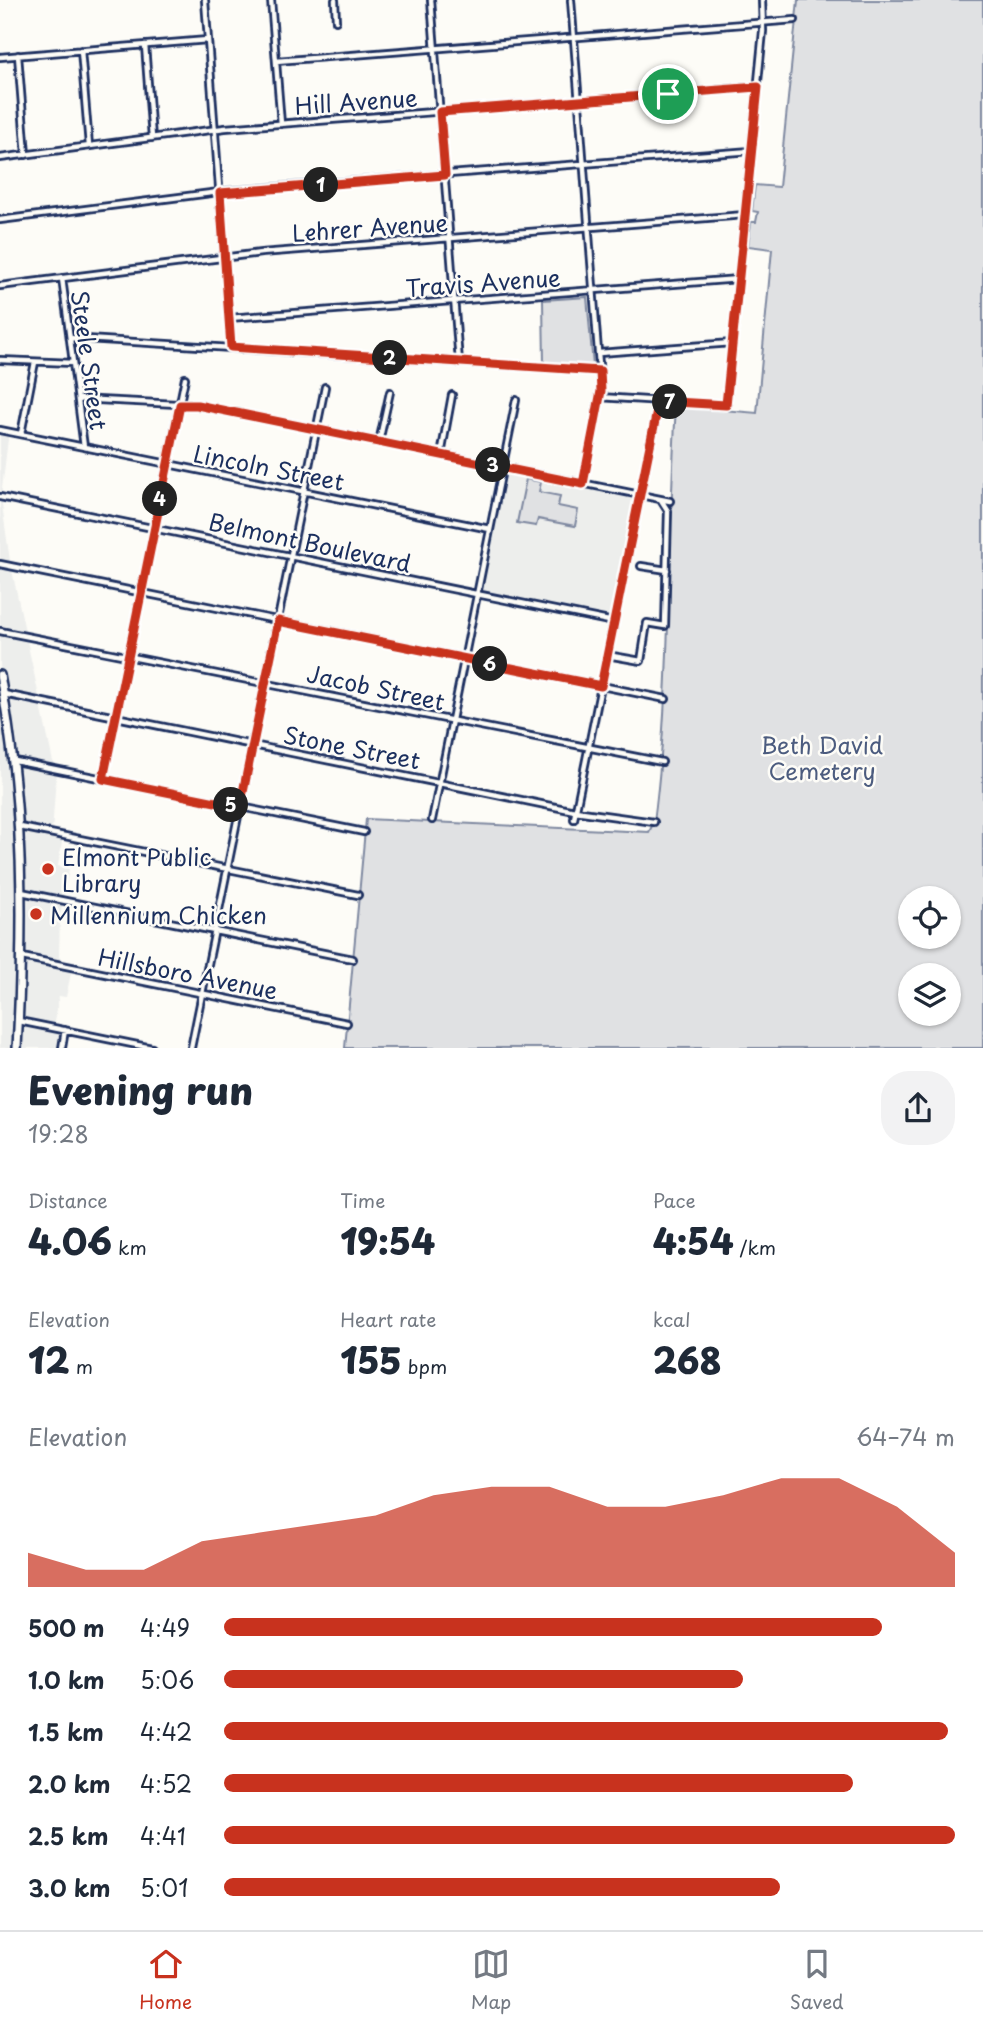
<!DOCTYPE html>
<meta charset="utf-8">
<style>
body{margin:0;font-family:"Playpen Sans",sans-serif;background:#f2f2f3;color:#1f2937;height:100vh;display:flex;flex-direction:column;font-size:26px;white-space:nowrap}
*{box-sizing:border-box;margin:0}
p{font-size:23px;color:#747a83}
.icon{flex:none;width:38px;height:38px;fill:none;stroke:currentColor;stroke-width:2;stroke-linecap:round;stroke-linejoin:round}
.map{position:relative;height:1048px;overflow:hidden}
.sheet{display:flex;flex-direction:column;background:#fff;flex:1}
.sheet>*{flex:none}
.fabs{position:absolute;left:898px;top:886px;display:grid;gap:14px}
.fabs a{display:grid;place-items:center;width:63px;height:63px;border-radius:50%;background:#fff;box-shadow:0 2px 5px #0004;font-size:35px}
.pin{position:absolute;display:grid;place-items:center;width:60px;height:60px;color:#fff;margin:-30px;border:4px solid #fff;border-radius:50%;box-shadow:0 2px 7px #0007}
.km{position:absolute;width:35px;height:35px;margin:-18px;border-radius:50%;background:#222;color:#fff;font-size:19px;line-height:35px;text-align:center}
.round{display:grid;place-items:center;flex:none;width:74px;height:74px;border-radius:28px;background:#f2f2f3}
.overview{display:flex;align-items:center;justify-content:space-between;height:119px;padding:0 28px}
h1{font-size:38px;font-weight:800;line-height:52px}
.figures{display:grid;grid-template-columns:repeat(3,1fr);gap:10px;height:119px;padding:7px 28px}
.figures div{display:grid;align-content:center}
.figures b{font-size:35px;font-weight:800}
.figures small{font-size:19px;font-weight:400}
.figures p{font-size:19px}
.chart{height:196px;padding:14px 28px}
.chart p{display:flex;justify-content:space-between}
.chart svg{width:100%;height:126px;margin-top:7px;fill:#c8321e;opacity:.7}
ul{padding:0 28px;list-style:none;font-size:23px}
li{display:grid;grid-template-columns:112px 84px 1fr;align-items:center;height:52px}
li i{height:18px;border-radius:9px;background:#c8321e}
.tabs{display:flex;justify-content:space-around;align-items:center;height:98px;border-top:2px solid #e0e1e3;background:#fff;font-size:19px;color:#747a83}
.tabs a{display:grid;justify-items:center;gap:4px}
.tabs .on{color:#c8321e}
.map>svg:first-child{display:block}
.built{fill:#edeeec}
.green{fill:#e0e1e3;stroke:#7e88a0;stroke-width:2;fill-rule:evenodd}
.lines{fill:none;stroke-linecap:round;stroke-linejoin:round}
.street-casing{stroke:#1b2f5e;stroke-width:10}
.primary-casing{stroke:#1b2f5e;stroke-width:12}
.street{stroke:#fdfcf7;stroke-width:4.5}
.primary{stroke:#fdfcf7;stroke-width:7}
.route-casing{stroke:#fff;stroke-width:14}
.route{stroke:#c8321e;stroke-width:9}
.poi-dot{fill:#c8321e;stroke:#fdfcf7;stroke-width:2.5}
.labels{text-anchor:middle;dominant-baseline:central;stroke-width:5;stroke-linejoin:round;paint-order:stroke}
.street-label{font-size:23px;fill:#1b2f5e;stroke:#fdfcf7}
.park-label{font-size:23px;fill:#4c5c7f;stroke:#fdfcf7}
.poi-label{font-size:23px;fill:#1b2f5e;stroke:#fdfcf7;text-anchor:start}
</style>
<div class="map">
<svg width="983" height="1048" viewBox="0 0 983 1048">
<rect width="100%" height="100%" fill="#fdfcf7"/>
<filter id="ink" filterUnits="userSpaceOnUse"><feTurbulence type="fractalNoise" baseFrequency=".0143" numOctaves="2"/><feDisplacementMap in="SourceGraphic" scale="14" xChannelSelector="R" yChannelSelector="G"/><feConvolveMatrix kernelMatrix="1 2 1 2 8 2 1 2 1" color-interpolation-filters="sRGB"/></filter>
<g filter="url(#ink)">
<!-- built -->
<path class="built" d="M0,430L9,431L1,497L10,561L56,776L52,833L63,836L58,866L69,869L60,917L59,956L72,968L66,997L59,996L54,1028L65,1030L62,1048H0Z
M504,470L636,498L611,618L479,592Z"/>
<!-- green -->
<path class="green" d="M798,0H983V1048H345L366,819L649,832L654,822C672,684 667,545 676,406L757,413L772,249L748,246L751,222H756L758,212L752,211L755,185L779,187ZM910,898H948V936H910ZM910,975H948V1013H910Z
M587,297L593,366L544,363L543,300Z
M526,479L541,482L539,492L560,496L558,506L578,510L575,526L538,519L536,526L517,523Z"/>
<g class="lines">
<!-- street casing -->
<g class="street-casing">
<path id="street" d="M205,0L231,347
M271,0L281,124
M335,0L336,21
M431,0L459,362
M571,0L601,391L583,484
M145,45L152,138
M81,50L89,146
M18,55L26,155
M0,57L208,40
M276,61L795,20
M0,158L225,128L758,87
M0,220L227,191L751,151
M62,278L84,447
M0,286L261,253L745,215
M229,318L739,279
M70,338L600,371
M599,353L732,343
M0,360L73,363
M599,397L726,405L763,31L762,0
M78,399L197,405L670,501
M0,430L490,529
M21,434L35,362
M379,442L390,392
M441,455L452,395
M0,497L614,622
M0,564L666,699
M641,566L667,570
M0,631L662,762
M607,655L641,661L647,623L665,626L668,511L661,500
M4,694L575,811L654,822
M15,761L364,832
M103,779L185,378
M574,819L659,401
M432,820L516,400
M20,827L358,895
M21,892L353,959
M22,957L347,1023
M19,1021L152,1048
M62,1048L65,1030
M191,1048L325,387"/>
</g>
<!-- primary casing -->
<g class="primary-casing">
<path id="primary" d="M0,675C24,804 24,918 17,1048"/>
</g>
<!-- street -->
<use href="#street" class="street"/>
<!-- primary -->
<use href="#primary" class="primary"/>
</g>
</g>
<g class="lines" filter="url(#ink)">
<!-- route casing -->
<g class="route-casing">
<path id="route" d="M758,87L726,405L659,401L601,686L278,621L240,807L103,779L180,405H197L583,484L601,391L600,371L231,347L220,193L445,175L440,112Z"/>
</g>
<!-- route -->
<use href="#route" class="route"/>
</g>
<!-- markers -->
<g class="poi-dot">
<circle cx="48" cy="869" r="7"/>
<circle cx="36" cy="914" r="7"/>
</g>
<g class="labels">
<!-- street labels -->
<g class="street-label">
<text transform="translate(356 101) rotate(-4)">Hill Avenue</text>
<text transform="translate(370 227) rotate(-4)">Lehrer Avenue</text>
<text transform="translate(483 282) rotate(-4)">Travis Avenue</text>
<text transform="translate(90 360) rotate(82)">Steele Street</text>
<text transform="translate(269 467) rotate(11)">Lincoln Street</text>
<text transform="translate(310 542) rotate(12)">Belmont Boulevard</text>
<text transform="translate(376 687) rotate(12)">Jacob Street</text>
<text transform="translate(352 747) rotate(11)">Stone Street</text>
<text transform="translate(188 973) rotate(11)">Hillsboro Avenue</text>
</g>
<!-- park labels -->
<g class="park-label">
<text x="822" y="744">Beth David<tspan x="822" dy="26">Cemetery</tspan></text>
</g>
<!-- poi labels -->
<g class="poi-label">
<text x="62" y="856">Elmont Public<tspan x="62" dy="26">Library</tspan></text>
<text x="50" y="914">Millennium Chicken</text>
</g>
</g>
</svg>
<div class="fabs">
<a><svg class="icon" aria-label="locate" viewBox="0 0 24 24"><circle cx="12" cy="12" r="6"/><path d="M12 2v4M12 18v4M2 12h4M18 12h4"/></svg></a>
<a><svg class="icon" aria-label="layers" viewBox="0 0 24 24"><path d="M12 4l9 5-9 5-9-5zM3 14l9 5 9-5"/></svg></a>
</div>
<div class="pin" style="left:668px;top:94px;background:#1e9e55"><svg class="icon" aria-label="arrive" viewBox="0 0 24 24"><path d="M6 21V4h12l-3 4 3 4H6"/></svg></div>
<b class="km" style="left:321px;top:185px">1</b>
<b class="km" style="left:390px;top:358px">2</b>
<b class="km" style="left:493px;top:465px">3</b>
<b class="km" style="left:160px;top:499px">4</b>
<b class="km" style="left:231px;top:805px">5</b>
<b class="km" style="left:490px;top:664px">6</b>
<b class="km" style="left:670px;top:402px">7</b>
</div>
<section class="sheet">
<div class="overview"><div><h1>Evening run</h1><p>19:28</p></div><a class="round"><svg class="icon" aria-label="share" viewBox="0 0 24 24"><path d="M12 15V3M7 8l5-5 5 5M5 13v7h14v-7"/></svg></a></div>
<div class="figures">
<div><p>Distance</p><b>4.06<small> km</small></b></div>
<div><p>Time</p><b>19:54</b></div>
<div><p>Pace</p><b>4:54<small> /km</small></b></div>
</div>
<div class="figures">
<div><p>Elevation</p><b>12<small> m</small></b></div>
<div><p>Heart rate</p><b>155<small> bpm</small></b></div>
<div><p>kcal</p><b>268</b></div>
</div>
<div class="chart"><p><span>Elevation</span>64–74 m</p>
<svg viewBox="0 0 160 44" preserveAspectRatio="none"><path d="M0 44V32L10 38L20 38L30 28L40 25L50 22L60 19L70 12L80 9L90 9L100 16L110 16L120 12L130 6L140 6L150 16L160 32V44z"/></svg>
</div>
<ul>
<li><b>500 m</b>4:49<i style="width:90%"></i></li>
<li><b>1.0 km</b>5:06<i style="width:71%"></i></li>
<li><b>1.5 km</b>4:42<i style="width:99%"></i></li>
<li><b>2.0 km</b>4:52<i style="width:86%"></i></li>
<li><b>2.5 km</b>4:41<i style="width:100%"></i></li>
<li><b>3.0 km</b>5:01<i style="width:76%"></i></li>
</ul>
</section>
<nav class="tabs">
<a class="on"><svg class="icon" aria-label="home" viewBox="0 0 24 24"><path d="M3 11l9-7 9 7M6 9v11h12V9"/></svg>Home</a>
<a><svg class="icon" aria-label="map" viewBox="0 0 24 24"><path d="M3 6l6-2 6 2 6-2v14l-6 2-6-2-6 2zM9 4v14M15 6v14"/></svg>Map</a>
<a><svg class="icon" aria-label="saved" viewBox="0 0 24 24"><path d="M7 4h10v16l-5-4-5 4z"/></svg>Saved</a>
</nav>
